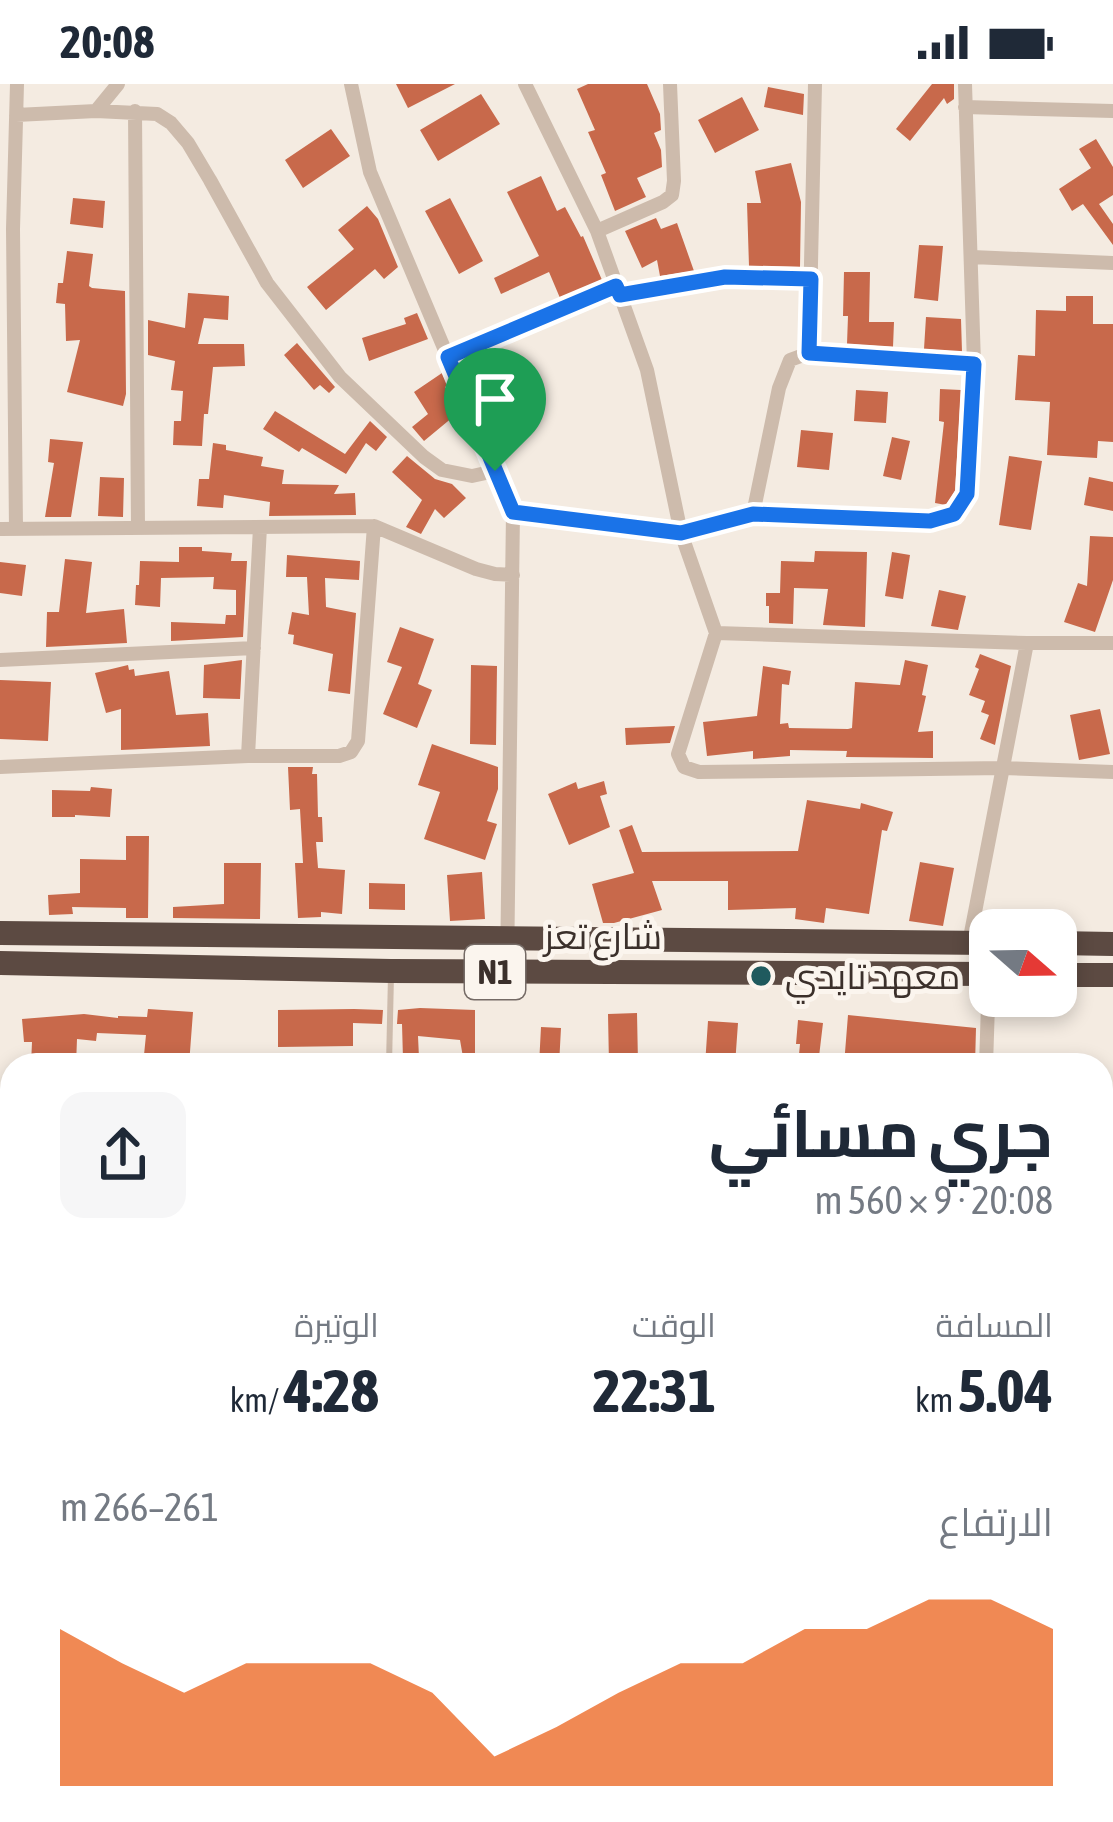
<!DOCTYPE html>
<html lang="ar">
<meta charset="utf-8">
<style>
body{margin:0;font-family:"Asap Condensed",Cairo,sans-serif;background:#f6f6f7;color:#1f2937;direction:rtl;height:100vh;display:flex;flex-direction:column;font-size:45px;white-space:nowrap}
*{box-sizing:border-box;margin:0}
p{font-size:39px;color:#747a83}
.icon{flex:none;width:66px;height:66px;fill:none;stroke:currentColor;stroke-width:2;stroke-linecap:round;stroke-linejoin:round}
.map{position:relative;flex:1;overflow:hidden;direction:ltr}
.details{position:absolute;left:0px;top:969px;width:1113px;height:771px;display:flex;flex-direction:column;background:#fff;border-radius:36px 36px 0 0;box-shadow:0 6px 18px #0003;direction:rtl}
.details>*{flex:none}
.needle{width:78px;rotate:110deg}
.fabs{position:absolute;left:969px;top:825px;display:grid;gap:24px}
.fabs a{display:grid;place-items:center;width:108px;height:108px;border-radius:24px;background:#fff;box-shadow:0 6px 18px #0003;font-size:60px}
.pin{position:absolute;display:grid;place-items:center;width:102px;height:102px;color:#fff;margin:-123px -51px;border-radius:50% 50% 50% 0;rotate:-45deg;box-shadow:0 0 12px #0007}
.pin .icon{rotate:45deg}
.round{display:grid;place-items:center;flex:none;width:126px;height:126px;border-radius:24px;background:#f6f6f7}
.summary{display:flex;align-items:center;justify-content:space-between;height:204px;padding:0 60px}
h1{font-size:66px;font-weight:700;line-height:90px}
.metrics{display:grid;grid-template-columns:repeat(3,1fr);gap:18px;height:204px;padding:12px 60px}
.metrics div{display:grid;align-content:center}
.metrics b{font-size:60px;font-weight:700}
.metrics small{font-size:33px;font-weight:400}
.metrics p{font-size:33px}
.chart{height:336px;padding:24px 60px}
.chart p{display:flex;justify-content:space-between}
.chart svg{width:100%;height:216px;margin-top:12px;fill:#ea580c;opacity:.7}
.status{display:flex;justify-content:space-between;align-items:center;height:84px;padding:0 60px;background:#fff;direction:ltr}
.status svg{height:33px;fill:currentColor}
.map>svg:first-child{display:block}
.building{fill:#c8694b}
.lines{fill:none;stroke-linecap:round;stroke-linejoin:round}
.lane{stroke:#cdbbac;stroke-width:6}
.street{stroke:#cdbbac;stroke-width:14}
.highway{stroke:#5c4a42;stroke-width:24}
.route-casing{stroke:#fff;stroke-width:24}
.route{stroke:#1a73e8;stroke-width:15}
.poi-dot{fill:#1f5a5e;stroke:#fbf5ee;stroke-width:4.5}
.labels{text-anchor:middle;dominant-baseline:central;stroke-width:10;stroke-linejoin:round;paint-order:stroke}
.shield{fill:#fbf5ee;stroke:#756b66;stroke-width:3}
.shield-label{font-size:33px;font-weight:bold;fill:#3b302b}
.street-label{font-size:36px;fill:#3b302b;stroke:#fbf5ee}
.poi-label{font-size:36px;fill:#3b302b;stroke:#fbf5ee;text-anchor:start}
</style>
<div class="status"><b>20:08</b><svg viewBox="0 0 49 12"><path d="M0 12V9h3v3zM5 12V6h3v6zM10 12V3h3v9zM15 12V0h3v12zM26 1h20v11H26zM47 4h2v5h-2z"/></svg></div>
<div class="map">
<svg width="1113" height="1738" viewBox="0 0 1113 1738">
<rect width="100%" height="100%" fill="#f4ebe1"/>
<!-- building -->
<path class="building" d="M396,0H455L408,24Z
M588,0H647L660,30L661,46L654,49L661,66L662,83L637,94L646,113L615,127L601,91L606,89L588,48L595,46L577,5Z
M932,0H954V15L947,20L944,14L910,57L896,45Z
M768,3L804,10L803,31L764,23Z
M481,10L500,40L438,77L420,46Z
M742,13L759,46L715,69L698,36Z
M331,45L350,72L303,104L285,76Z
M1096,55L1113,83V111L1099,120L1113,140V161L1083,120L1072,127L1059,105L1091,84L1079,65Z
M791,79L801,118L800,183L749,182L747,119H761L755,87Z
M541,92L557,127L565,123L581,153L583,152L602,196L560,214L549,188L501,210L494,194L539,172L507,108Z
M73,114L105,117L103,144L70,140Z
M450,114L483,177L459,190L425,127Z
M367,122L378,135L398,183L384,195L375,185L326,226L307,203L354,165L338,146Z
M656,134L661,145L677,139L694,187L660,192L657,176L642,184L625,147Z
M919,161L943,162L938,217L914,214Z
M67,167L93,170L89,202L92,204L125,207L126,310L123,322L67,308L80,256L66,257L65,220L56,219L58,199H63Z
M844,188H870L869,238H894L893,263L847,260L848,232H843Z
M188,209L229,212L228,236L204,234L198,260H244L245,282L213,283L208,330H204L202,362L173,361L174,337H181L183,307L171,306L175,277L148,271V236L185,244Z
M1066,212H1093V240H1113V358L1098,357L1097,374L1047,371L1050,318L1015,316L1018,271L1035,272L1036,226L1066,227Z
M417,229L428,255L369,277L362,254L406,240L404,234Z
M926,233L961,235L962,268L924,265Z
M297,259L335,303L329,309L320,301L314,306L284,271Z
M442,289L448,301L445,303L459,328L424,357L412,343L428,330L414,308Z
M940,305L961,306L955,407L946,421L935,419L944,338L939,337Z
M856,306L888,308L886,339L854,337Z
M275,327L345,370L370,337L387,353L376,367L366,359L346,390L302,364L299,368L263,345Z
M801,346L833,349L829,386L797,383Z
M892,353L910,357L901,396L883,392Z
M50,355L83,358L71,433H45L54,379L48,378Z
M213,359L226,361V366L263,373L261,382L284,386L282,400L339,401L334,410L355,409L356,431L269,432L270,418L224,411L223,424L197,422L199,395H209Z
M407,372L435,395L452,400L466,414L444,434L435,425L421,450L406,443L422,416L392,388Z
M1009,372L1042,377L1031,446L999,441Z
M100,393L124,394L123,433L98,432Z
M1089,393L1113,398V427L1084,421Z
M1090,452L1113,453V496L1095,548L1064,538L1078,499L1087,502Z
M179,463H202V467L232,469L231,477H247L243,553L171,557V538L225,540L226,531H236V506L213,505L214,493L161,494L160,523L135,521L136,501H139L140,477L179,478Z
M815,467L867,468L865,543L823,541L828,505L794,504L793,540L769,539V522H766V509H780L781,477L814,478Z
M892,468L910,471L903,515L885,512Z
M287,471L360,477L359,496L325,494L326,523L356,529L350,610L328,607L333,570L293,560L294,551L288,550L292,528L309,531L307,493H286Z
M65,475L92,478L86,529L124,525L127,559L46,563L47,528H59Z
M0,478L26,481L22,512L0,509Z
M939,506L966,512L958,546L931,542Z
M400,543L434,555L418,600L432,606L417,644L383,630L402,583L387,578Z
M980,570L1011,582L995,661L980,655L989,631L981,628L985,617L969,611L979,585L975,583Z
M242,576L240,615L203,614L204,581Z
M905,576L928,581L922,611L926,612L918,648L933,647V674L846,673L847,667L790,666V672L753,675V667L707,672L703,638L757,632L763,582L791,587L789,601L782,600L780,640L788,639L789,644L848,645L852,644L855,598L900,601Z
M128,581L129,586L134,585L135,592L169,587L176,631L208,629L210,662L121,666V625L106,629L95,589Z
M471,581L497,582L496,661L470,660Z
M0,596L51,598L48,657L0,655Z
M1100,625L1110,670L1079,676L1070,631Z
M675,642L670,659L626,661L625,644Z
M432,660L498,683V705L487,737L497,740L485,776L424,755L440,708L418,701Z
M288,683H313L312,690H317L318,733H322L323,758H316L318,784L345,786L342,830L321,828V833L298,834L295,779H303L300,725L290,726Z
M604,697L607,710L600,712L610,743L569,761L548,710L576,698L578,705Z
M91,703L112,705L110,733L75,731V733H52V706L90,707Z
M807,716L860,725L861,719L893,728L887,747L882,746L869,830L826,824L824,839L795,835L796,824L728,826V797H652L662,826L614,839H603L592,800L634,789L619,746L632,741L642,768L798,767Z
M126,752H149L148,834H126V824L72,823L73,830L49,831L48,811L80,809V775L126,776Z
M920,778L954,784L943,842L909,837Z
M224,779H261L260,835L173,834V823L224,820Z
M482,788L485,835L450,837L447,791Z
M369,799L405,800V826L369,825Z
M420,924L475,926V979H464L460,956L418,952L419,974L403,975L402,940H397L398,926Z
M148,925L193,928L189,981H143L146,951L97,949L96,957L77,955L76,981H31L32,958H24L22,935L84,930L118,934V932L147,933Z
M354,925L383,926L382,940L353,939V962L278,963V926Z
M637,929L638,979L609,980L608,930Z
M848,931L976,944L975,981H844Z
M798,936L823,939L818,981H798L800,960H796Z
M708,937L738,939L735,981H705Z
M541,943L561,944L559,981H539Z"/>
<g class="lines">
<!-- lane -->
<path class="lane" d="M389,981L391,891"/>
<!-- street -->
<path class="street" d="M351,0L370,88L513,428L507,888
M525,0L597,147L647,286L681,449L716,549L678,670L684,683L699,688L1003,684L1113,688
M965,23L1113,27
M96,27L157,30L171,39L188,59L210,96L267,199L340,293L424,373L442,386L472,392L495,387
M135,27L138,444
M16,31L96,27L118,0
M597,147L663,118L672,111L674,97L670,0
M972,173L1113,179
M620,210L725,193L811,195
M809,269L815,0
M448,273L616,202
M513,428L681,449L753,430L930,437L954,430L966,410L974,280L965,0
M753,430L779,304L790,276L809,269L974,280
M0,445L374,442L476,485L495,490L513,491
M16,445L13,145L17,0
M716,549L1027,559H1113
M0,576L254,564
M248,672L260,443
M0,683L248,672H339L351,668L358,657L374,442
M969,859L1027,559
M986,981L989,890
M0,1072H12
M1101,1229H1113
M0,1406H12
M1101,1474L1113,1480
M0,1561H12
M0,1721L12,1722
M311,1728V1738
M148,1738V1728
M964,1738V1728"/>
<!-- highway -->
<path class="highway" d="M0,849L990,859
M1056,859L1113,860
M0,879L391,887L990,890
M1056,891H1113"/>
</g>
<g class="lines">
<!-- route casing -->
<g class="route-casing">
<path id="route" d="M725,193L811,195L809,269L974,280L967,410L954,430L930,437L753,430L681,449L513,428L448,273L616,202L620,211Z"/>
</g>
<!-- route -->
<use href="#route" class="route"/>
</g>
<!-- markers -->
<circle class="poi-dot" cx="761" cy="892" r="12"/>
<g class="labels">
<!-- shield labels -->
<rect class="shield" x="465" y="861" width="60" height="54" rx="9"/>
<g class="shield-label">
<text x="495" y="888">N1</text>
</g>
<!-- street labels -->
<g class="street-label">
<text x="603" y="852">شارع تعز</text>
</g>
<!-- poi labels -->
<g class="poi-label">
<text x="785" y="892">معهد تايدي</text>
</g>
</g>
</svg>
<div class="fabs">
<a><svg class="needle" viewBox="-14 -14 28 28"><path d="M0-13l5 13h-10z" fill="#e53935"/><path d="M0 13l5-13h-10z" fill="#747a83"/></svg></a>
</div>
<div class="pin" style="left:495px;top:387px;background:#1e9e55"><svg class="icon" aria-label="arrive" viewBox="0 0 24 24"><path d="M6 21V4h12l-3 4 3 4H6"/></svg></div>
<section class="details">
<div class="summary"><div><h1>جري مسائي</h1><p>20:08 · 9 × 560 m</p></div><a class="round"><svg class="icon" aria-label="share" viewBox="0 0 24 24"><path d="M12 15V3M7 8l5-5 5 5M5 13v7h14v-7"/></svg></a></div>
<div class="metrics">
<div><p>المسافة</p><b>5.04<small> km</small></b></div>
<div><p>الوقت</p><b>22:31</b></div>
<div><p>الوتيرة</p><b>4:28<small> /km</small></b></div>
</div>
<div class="chart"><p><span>الارتفاع</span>261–266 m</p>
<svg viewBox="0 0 160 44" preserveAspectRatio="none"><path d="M0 44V12L10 19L20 25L30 19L40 19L50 19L60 25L70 38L80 32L90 25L100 19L110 19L120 12L130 12L140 6L150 6L160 12V44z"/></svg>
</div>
</section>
</div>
